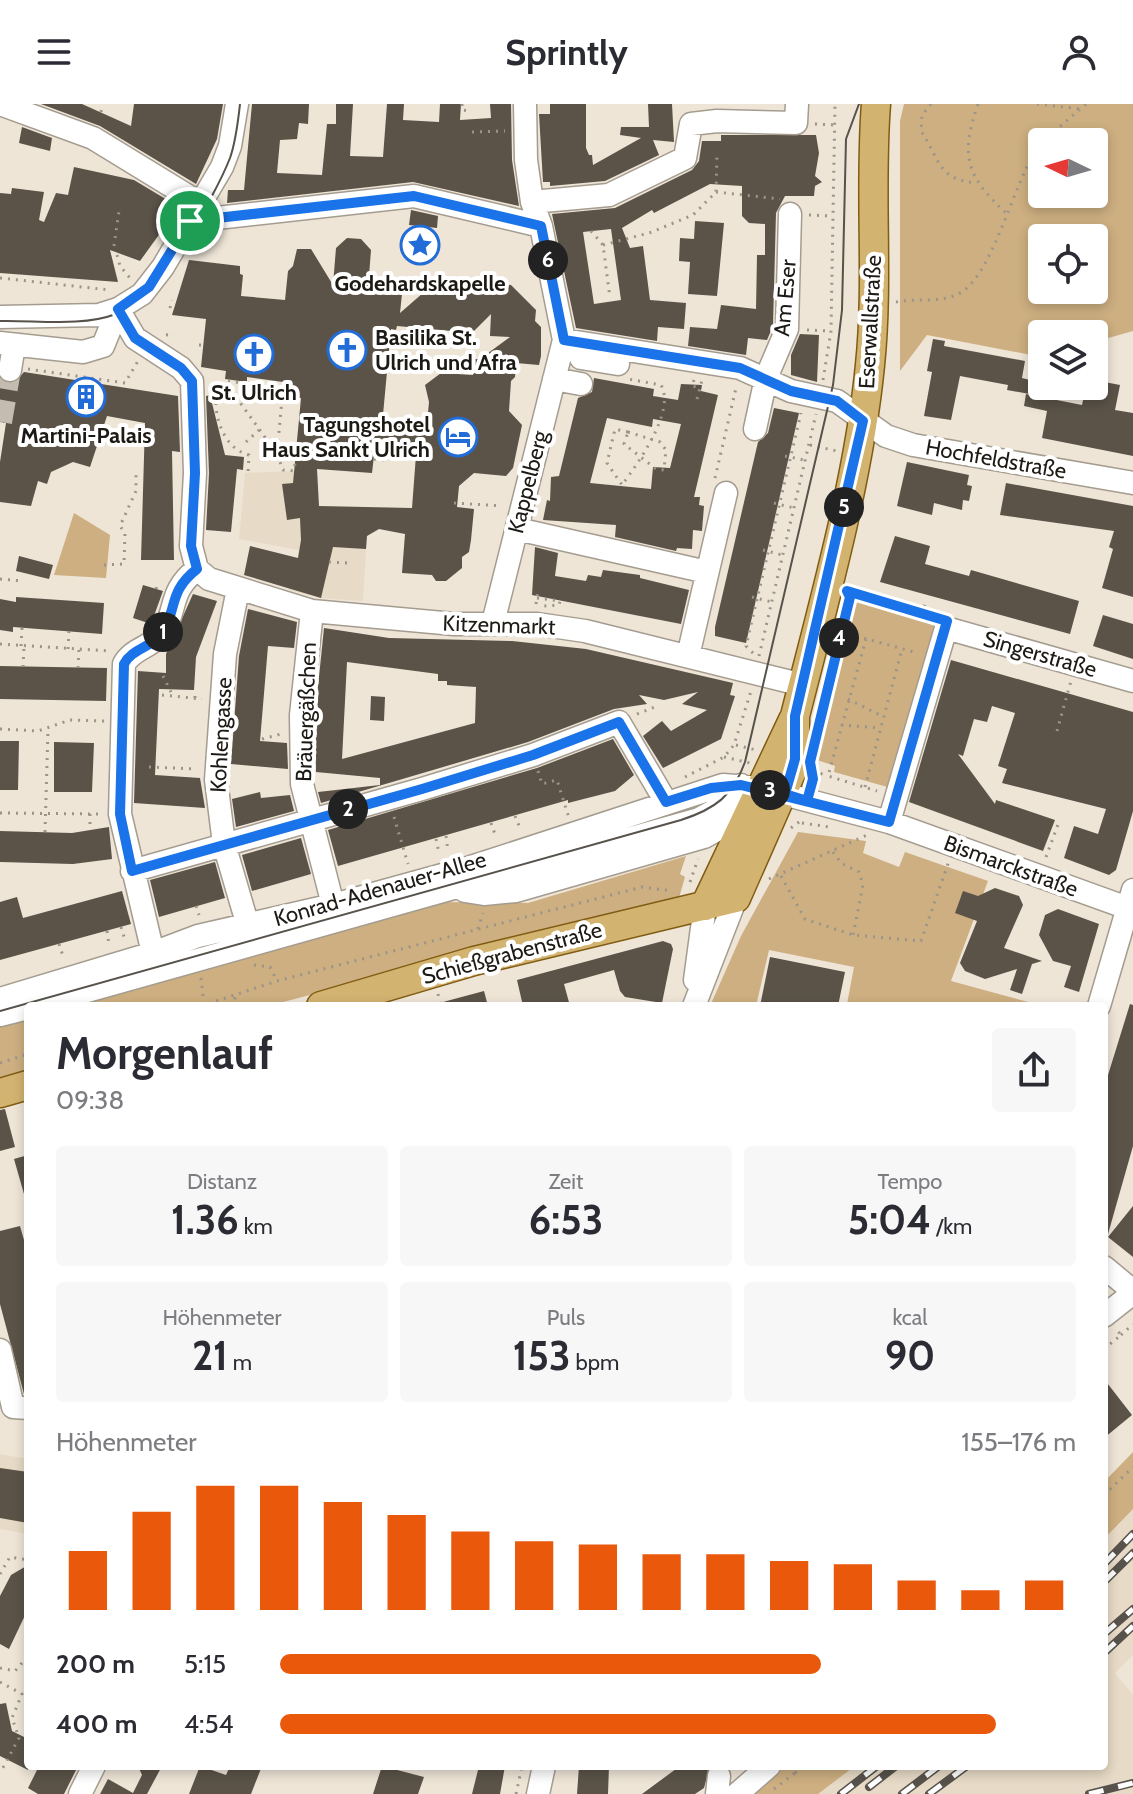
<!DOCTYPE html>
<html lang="de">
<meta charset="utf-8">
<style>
body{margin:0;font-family:Cabin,sans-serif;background:#f7f7f7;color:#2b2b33;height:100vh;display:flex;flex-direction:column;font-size:30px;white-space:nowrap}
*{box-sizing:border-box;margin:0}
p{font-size:26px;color:#7c7c81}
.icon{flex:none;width:44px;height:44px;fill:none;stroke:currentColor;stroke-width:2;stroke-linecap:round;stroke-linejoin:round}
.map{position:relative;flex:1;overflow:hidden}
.sheet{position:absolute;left:24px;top:898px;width:1084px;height:768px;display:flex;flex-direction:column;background:#fff;border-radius:8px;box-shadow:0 4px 12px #0003}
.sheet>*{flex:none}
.needle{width:52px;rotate:275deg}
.tools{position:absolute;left:1028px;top:24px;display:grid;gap:16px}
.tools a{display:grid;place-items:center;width:80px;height:80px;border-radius:8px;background:#fff;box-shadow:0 4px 12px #0003;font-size:40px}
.pin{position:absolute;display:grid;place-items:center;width:68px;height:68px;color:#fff;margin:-34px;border:4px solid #fff;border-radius:50%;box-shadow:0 2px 8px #0007}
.km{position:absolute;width:40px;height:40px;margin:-20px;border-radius:50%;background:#222;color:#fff;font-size:22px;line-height:40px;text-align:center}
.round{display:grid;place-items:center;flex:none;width:84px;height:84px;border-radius:8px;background:#f7f7f7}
.headline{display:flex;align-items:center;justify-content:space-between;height:136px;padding:0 32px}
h1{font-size:44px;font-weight:800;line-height:60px}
.stats{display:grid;grid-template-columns:repeat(3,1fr);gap:12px;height:136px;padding:8px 32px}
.stats div{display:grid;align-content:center;border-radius:8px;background:#f7f7f7;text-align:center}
.stats b{font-size:40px;font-weight:800}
.stats small{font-size:22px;font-weight:400}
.stats p{font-size:22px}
.chart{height:224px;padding:16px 32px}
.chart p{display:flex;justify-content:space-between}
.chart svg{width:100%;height:144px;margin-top:8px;stroke:#ea580c;stroke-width:6}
ul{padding:0 32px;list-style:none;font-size:26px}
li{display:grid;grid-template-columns:128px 96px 1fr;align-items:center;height:60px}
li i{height:20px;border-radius:10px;background:#ea580c}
header{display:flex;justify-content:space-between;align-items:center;height:104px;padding:0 32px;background:#fff;font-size:36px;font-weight:800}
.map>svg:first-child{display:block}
.built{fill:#e7dac6}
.green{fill:#cdaf81;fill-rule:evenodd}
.building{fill:#5b5348;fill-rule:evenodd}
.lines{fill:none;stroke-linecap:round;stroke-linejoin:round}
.minor-tunnel{stroke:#c4bcb0;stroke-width:22;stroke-dasharray:22 11;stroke-linecap:butt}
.minor-casing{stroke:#a49c8f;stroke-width:25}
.major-casing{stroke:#805c12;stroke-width:31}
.path{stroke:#9b948a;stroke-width:3;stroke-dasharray:2 6;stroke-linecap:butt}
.minor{stroke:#fff;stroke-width:22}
.major{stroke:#d3b370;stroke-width:28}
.tram{stroke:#57524b;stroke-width:2}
.rail-casing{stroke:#57524b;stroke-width:8}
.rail{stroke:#fff;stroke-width:5;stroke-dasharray:15;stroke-linecap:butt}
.route-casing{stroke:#fff;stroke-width:16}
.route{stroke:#1a73e8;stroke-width:10}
.labels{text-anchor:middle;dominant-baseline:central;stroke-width:8;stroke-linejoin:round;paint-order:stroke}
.poi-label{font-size:22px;font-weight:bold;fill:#1d1a15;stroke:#fff}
.street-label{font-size:22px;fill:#1d1a15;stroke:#fff}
</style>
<header><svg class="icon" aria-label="menu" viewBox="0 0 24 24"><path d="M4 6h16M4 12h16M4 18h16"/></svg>Sprintly<svg class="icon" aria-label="person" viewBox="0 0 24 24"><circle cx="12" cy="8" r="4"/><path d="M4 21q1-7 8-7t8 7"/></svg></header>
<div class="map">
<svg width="1133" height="1690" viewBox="0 0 1133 1690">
<rect width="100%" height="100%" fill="#eee5d7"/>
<!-- built -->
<path class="built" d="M296,367L302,436L366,445L363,497L321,494L289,486L299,446L239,435L245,369Z
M0,1350L28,1355V1430L0,1425Z
M1133,1405V1551L1115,1569L1133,1591V1690H818L855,1662H1104V1435Z"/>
<!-- green -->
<path class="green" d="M904,0H1133V227L1094,238V230H1042V253L927,231L900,267V17ZM1042,38H1094V90H1042ZM1042,134H1094V186H1042Z
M74,409L110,431L106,474L54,471Z
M853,494L943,520L891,684L834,668L835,662L814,655Z
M798,728L866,737L863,749L899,763L905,748L988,777L951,877L1043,902L847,900L854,863L769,846L756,902H710L741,832Z
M686,752L680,770L685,773L679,794L268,902H73L431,798L528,799Z
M28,915V968L0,976V923Z
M1133,1348V1405L1104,1435V1378Z
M782,1662H855L818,1690H750Z"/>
<!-- building -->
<path class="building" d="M41,0H82L131,22L134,0H223L217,35L196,80L100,22Z
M252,0H309L308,20L299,19L297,35L280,36L277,69L322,71L327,20H336V0H353L350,52L383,53L387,0H404L403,16L439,18L440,0H461L460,16L491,14L490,0H511L512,56L519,102L413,78L227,99L228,86H244Z
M550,0H586V44L589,51H592L593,61L641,34L620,31L621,23H649L648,0H672L674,38L653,36L659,51L605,77L550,82V78H543L539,10H550Z
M22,23L52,34L50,47L19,39Z
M721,31H816L819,49L815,72L822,78L815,82L814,92H785L776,109L773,222L767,236L748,234L746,251L688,242L690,223L717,225L721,201L756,205L757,151H765V120L749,119L742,112V82L710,80L654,109L652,106L622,124L630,144L643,142L650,196L686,199L684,225L658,223L657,237L576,224L552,110L615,104L692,66L699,57L702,37H721ZM611,125L621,196L594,200L583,128Z
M74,63L134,76L179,103L140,157L110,146L118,178L0,169V89L11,90L12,84L44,88L39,116L44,118L56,89L68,91Z
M411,106L438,112L437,124L409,121Z
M695,117L724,119L717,192L688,190L690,158L679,157L680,134L694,135Z
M347,134L361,135L371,146L369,172L403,180L400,209L423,189L452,191L473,178L511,181L536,206L535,217L541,223V252L539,261L516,259L515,273L511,277L509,307L522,321L513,364L506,372L474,369L459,382L457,403L474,405L471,436L469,448L462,453V464L446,477H436L432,471L402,469L405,430L379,425L367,432L366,445L333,443L321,494L244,471L250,442L298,454L301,436L300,414L287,416L282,380L293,379L301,294L285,293L283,278L247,273V278L225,275L226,267L201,263L206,215L172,211L189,156L240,162V170L243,171L241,192L285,196L288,167L293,162L297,145H311L333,181L336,144ZM491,210L490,232L510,233L480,255H475L473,271L441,269L425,281L429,298L427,319L401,316L381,332L391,225L396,226L397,222L463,228L467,234ZM375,343H398L404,350L416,351L412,404L319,402L317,365L372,369Z
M800,230L819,231L817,278L791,271V251Z
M933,235L945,237L944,242L1025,257L1022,274L1038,278L1035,291L1007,286L1008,281L960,272L951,316L924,312L932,268L927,267Z
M24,268L178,292L180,348L172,347L174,456H141L145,319L107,312L90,363L73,358L51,368L47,380L38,377L31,402L0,398V358L6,319L0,318V275L14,279Z
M594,274L654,285L653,292L678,296L681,280L702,281L701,287L718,291L694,393H700L699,401L704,402L702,427L693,426L692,445L677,444L676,447L615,433L616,421L543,416L547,396L550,397L551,373L559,372L578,294L592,288ZM607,314L652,323L653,315L681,320L670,364L653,363L651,385L590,379Z
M1094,276L1120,281L1115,306L1133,309V352L1042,334L1047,307L1024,302L1026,290L1082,301L1086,282H1094Z
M210,291L225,351L244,353L243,366L237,365L231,428L206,426L209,369L206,292Z
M774,304L799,309L746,539L715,532V523L758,338L768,329Z
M907,358L969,371L967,381L972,382L969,397L963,396L962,406L934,399L932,411L897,402Z
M1006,379L1133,402V493L1102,484L1113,445L1109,443L1114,427L1000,411Z
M895,432L930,442L925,460L969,472L971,466L1079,497L1070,530L880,478Z
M535,443L558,449L555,472L586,477L588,471L601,473L603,466L640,471V474L689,486L681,520L532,491Z
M19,452L53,461L49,475L16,467Z
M143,481L163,487L151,520L133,514Z
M193,490L217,497L196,553L194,586L159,585L155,671L200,674L205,704L134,699L138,567L166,569V550Z
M16,493L104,499L102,530L13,523V528L0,526V495L16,498Z
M248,505L297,518L294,544L268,542L260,637L287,639L288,665L231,660L239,552Z
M1103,511L1133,520V555L1093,542Z
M324,524L389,534L512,537L586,545L733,579L730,591L735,592L721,635L663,664L643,632L662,617L671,627L707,606L682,600L698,588L664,596L639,591L647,600L614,605L528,638L321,699L318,688L380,681V674L316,668L315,612ZM347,558L438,570V577H447V581L476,583L475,619L342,655Z
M951,556L1133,608V707L1116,766L1109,771L1064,754L1074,722L1098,730L1106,705L1002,679L1007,665L998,662L1015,609L992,602L987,618L974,615L963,652L958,650L995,700L996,696L1055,716L1043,747L909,698Z
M0,562L107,564L106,597L0,595Z
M371,592L385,593L384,617L370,616Z
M613,635L634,671L615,687L568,699V696L338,762L328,726L537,664Z
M0,637H19L18,686H0Z
M54,638L94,639L92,688H54Z
M260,688L261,694L290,691L294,707L236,723L232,695Z
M109,723L112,755L73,760L0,758V727L72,729Z
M301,734L311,770L252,787L242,751Z
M215,758L225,794L159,813L150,776Z
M995,784L1019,792L1023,801L1004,844L1042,857L1032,860L1022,890L1010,886L1017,865L985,875L965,867L960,859L977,817L955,809L963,787L978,792Z
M122,787L131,820L0,856V798L17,793L23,814Z
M1058,805L1099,820L1079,888L1064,883L1071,862L1053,857L1039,831L1045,811Z
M663,837L671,840L673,845L662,899L625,893L620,887L614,866L564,880L570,902H523L517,876Z
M770,853L845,868L838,902H760Z
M484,887L488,902H444L443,898Z
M1130,900L1133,901V1042L1108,1130L1104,1129V984Z
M5,1005L15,1043L0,1047V1006Z
M28,1051V1089L24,1090L14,1055Z
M1133,1102V1153L1108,1133Z
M20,1122L28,1150V1290H24L0,1200V1127Z
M1104,1275L1132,1311L1104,1334Z
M0,1364L28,1368V1419L0,1414Z
M28,1461V1505L9,1545L0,1540V1492L11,1471Z
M6,1599L12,1627L28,1635V1666L0,1652V1600Z
M39,1662H78L64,1690H38L28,1684Z
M138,1662H162L147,1690H100L108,1675L133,1689L142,1671Z
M200,1662L226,1671L230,1662H262L251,1690H189Z
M382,1662L424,1673L418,1690H373Z
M479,1662H505L500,1690H472Z
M579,1662H609L608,1690H577Z
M680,1662H710L704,1684L695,1690H642Z"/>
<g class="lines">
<!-- minor-tunnel -->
<path class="minor-tunnel" d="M1,318L10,266"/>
<!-- minor casing -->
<g class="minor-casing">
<path id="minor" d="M0,0L93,34L201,100
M532,98L609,91L685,54L691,20L717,17L796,19L797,0
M190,117L414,92L541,122
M118,205L135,234L181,264L192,277L195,369L191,442L197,465
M0,213L99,211L118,205L142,190L163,163L222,63L230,42L237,0
M564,236L740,264L791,287L837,297L886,332L913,341L1133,379
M0,239L83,248L103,242L118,205
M581,254L618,260
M10,266L14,241
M554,275L581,280
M755,325L766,274L787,225L790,110
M517,425L707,468
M197,465L209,475L312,507L454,520H537L585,527L803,581
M238,485L225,550L216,676L224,740L248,822
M312,507L301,611L302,680L333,801
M493,519L564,236L541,122L532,98L526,56L525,0
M688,552L726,389
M889,718L946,524L1133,577
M132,767L422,685L533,651L619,618L666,698
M465,787L484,790L516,787L704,733L755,705
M153,849L120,710L124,560C132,545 149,544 159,532C179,509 166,489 197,465
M695,876L705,802
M0,895L153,849L198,832L333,801L471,763L723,681L761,684L889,718L1133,806
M34,902L699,715L725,701L741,681
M694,902L736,794
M1099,902L1133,786
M0,911L28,904
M1104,1163L1133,1187
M1104,1212L1133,1189
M0,1246L13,1303L28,1304
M80,1690L94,1662
M538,1690L544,1662
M717,1690L719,1672
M737,1690L769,1662"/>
</g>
<!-- major casing -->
<g class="major-casing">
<path id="major" d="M705,802L793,616
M321,902L474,857L736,794L791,669L795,655V612C823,501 859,375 870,261C879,175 869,87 876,0
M0,989L28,981"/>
</g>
<!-- path -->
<path class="path" d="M462,0V6L470,7
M931,0L922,11L921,27C940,55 937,76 977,79
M978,0C960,52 966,72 1006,109
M1037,0L1082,5
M101,8L102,0
M815,20L835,21
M472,28L505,27
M1042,38L1086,0
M716,88L780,95
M809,111L833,112
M591,127L603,141L610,194
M603,141L649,129L693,111L716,88L717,50
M114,142L119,107
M117,151L120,162L130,174
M0,174L110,186
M896,198C915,194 937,199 956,191C994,176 1013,73 1042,38
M170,204L172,196
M807,226L831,227
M166,231L174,230
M199,241H201
M28,265L125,279L138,257
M694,276L692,282L700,284
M823,276L831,227L835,0
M228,277L242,279L241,294
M209,290L301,296
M216,291C214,313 224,345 249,351L248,369
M227,292L229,276
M236,293L277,350L295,352
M282,295L277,350L283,366L296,367
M697,295L702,276
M628,328L615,325L607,359L622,381C638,359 676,307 661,281L628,275
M628,328L660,338L666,346L664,366L656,365L624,340Z
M246,338L259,326
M810,341L837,347
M293,352L296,367
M785,352L804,356
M374,355L386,356
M715,374L736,284
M454,399L502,402
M774,399L794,404
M763,446L782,451
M329,458L348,459
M104,461L124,460L125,429L120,422L136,387V368
M0,475L23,477
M156,485L157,481
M850,488L930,512
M752,493L772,498
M537,494L560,497L559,501L544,502
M536,500L538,486
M921,510L927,496
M841,528L918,549
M866,535L828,672L877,687
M0,540L111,547
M21,542L22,524
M68,545L69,527
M753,549L746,542L801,309
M759,552L816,310
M23,563L24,543
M78,564L79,545
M163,572L173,592
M162,591L202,595
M195,594V586
M848,595L884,613
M637,610L655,603
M841,621L881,624
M818,622L838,539
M0,625L38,627L70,616L105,617
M1057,627L1071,577
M262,635L281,630
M736,641L756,646
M724,653L750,659
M149,663L197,665
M538,667L542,680L557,676L569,714
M813,667L828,672
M685,673L724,653L734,641L751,587
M865,683L902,545
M0,709L100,710
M90,710V725
M515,712L520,724
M394,713L408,760
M491,719L496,733
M802,719L830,723
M791,724L803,715
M45,728L48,626
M446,732L448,747
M436,735L439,749
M833,748L841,759L859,768L863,781L853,831
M1046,753L1059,718
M781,772L805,815L853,831L921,837L949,757
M769,775L867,731
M690,778L698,755
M196,802L199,811
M121,823L125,836
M478,825L483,809
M107,827L109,841
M59,840L64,855
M254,861L270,863L277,877
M201,874L204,901
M438,890L441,902
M201,902L277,877L642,783L672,787
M230,902L237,891
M0,959L28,950
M1121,1231L1133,1220
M1104,1245L1121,1231L1117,1226
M1104,1391L1133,1363
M0,1470L10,1453L28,1456
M0,1564L15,1567L28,1552
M0,1578L22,1590L12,1614L19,1634L0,1669
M795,1669L803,1662
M774,1685L795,1669L791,1662
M516,1690L522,1662"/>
<!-- minor -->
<use href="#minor" class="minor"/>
<!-- major -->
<use href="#major" class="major"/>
<!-- tram -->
<path class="tram" d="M0,217C36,216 82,223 116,210C156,195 214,95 230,54C236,37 238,18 240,0
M0,907L681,716C715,705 733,692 745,658L833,281L842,206L846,35L859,0"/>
<!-- rail casing -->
<g class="rail-casing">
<path id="rail" d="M1104,1460L1133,1430
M1104,1478L1133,1449
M1104,1530L1133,1505
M1104,1549L1133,1522
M869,1683L896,1662
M841,1690L877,1662
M902,1690L939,1662
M929,1690L967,1662
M1089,1690L1133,1679"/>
</g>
<!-- rail -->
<use href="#rail" class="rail"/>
</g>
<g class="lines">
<!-- route casing -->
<g class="route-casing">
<path id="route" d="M190,117L149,183L118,205L135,234L181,264L192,277L195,369L191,442L197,465C166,489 179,508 159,532C149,544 132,545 124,560L120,710L132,767L422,685L533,651L619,618L666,698L711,684L741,681L889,718L947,517L847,487L850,493L810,658L813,675L807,697L785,690L795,655V612L863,317L837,297L791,287L740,264L564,236L541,122L414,92L190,117"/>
</g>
<!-- route -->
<use href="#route" class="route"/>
</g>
<!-- icons -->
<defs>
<g id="sight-ring" transform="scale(2)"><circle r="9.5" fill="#fff" stroke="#216cd7" stroke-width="1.5"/><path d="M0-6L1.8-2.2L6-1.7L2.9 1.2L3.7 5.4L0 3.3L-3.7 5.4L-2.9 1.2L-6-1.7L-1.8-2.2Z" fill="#216cd7"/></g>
<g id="church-ring" transform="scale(2)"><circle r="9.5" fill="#fff" stroke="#216cd7" stroke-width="1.5"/><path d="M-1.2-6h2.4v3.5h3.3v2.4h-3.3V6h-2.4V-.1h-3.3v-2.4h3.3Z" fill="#216cd7"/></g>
<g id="building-ring" transform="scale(2)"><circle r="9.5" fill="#fff" stroke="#216cd7" stroke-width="1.5"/><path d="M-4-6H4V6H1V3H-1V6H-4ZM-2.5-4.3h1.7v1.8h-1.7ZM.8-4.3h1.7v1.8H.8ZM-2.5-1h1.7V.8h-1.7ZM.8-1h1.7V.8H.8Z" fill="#216cd7"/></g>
<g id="hotel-ring" transform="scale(2)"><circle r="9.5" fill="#fff" stroke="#216cd7" stroke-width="1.5"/><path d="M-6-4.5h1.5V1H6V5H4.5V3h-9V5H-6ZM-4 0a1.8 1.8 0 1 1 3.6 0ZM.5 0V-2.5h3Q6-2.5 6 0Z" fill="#216cd7"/></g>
</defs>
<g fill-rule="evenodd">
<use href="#sight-ring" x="420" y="141"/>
<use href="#church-ring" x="347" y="246"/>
<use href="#church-ring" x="254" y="250"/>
<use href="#building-ring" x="86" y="293"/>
<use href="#hotel-ring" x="458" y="333"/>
</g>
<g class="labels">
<!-- poi labels -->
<g class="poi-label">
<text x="420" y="179">Godehardskapelle</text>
<text x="375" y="233" text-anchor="start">Basilika St.<tspan x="375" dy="25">Ulrich und Afra</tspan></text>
<text x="254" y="288">St. Ulrich</text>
<text x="430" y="320" text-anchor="end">Tagungshotel<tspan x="430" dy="25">Haus Sankt Ulrich</tspan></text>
<text x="86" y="331">Martini-Palais</text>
</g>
<!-- street labels -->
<g class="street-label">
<text transform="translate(785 194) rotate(-85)">Am Eser</text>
<text transform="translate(870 218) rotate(-87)">Eserwallstraße</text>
<text transform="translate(996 355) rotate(10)">Hochfeldstraße</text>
<text transform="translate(528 378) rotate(-76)">Kappelberg</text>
<text transform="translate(499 521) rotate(2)">Kitzenmarkt</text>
<text transform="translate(1040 550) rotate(16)">Singerstraße</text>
<text transform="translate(306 608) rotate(-88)">Bräuergäßchen</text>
<text transform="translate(221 631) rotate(-87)">Kohlengasse</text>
<text transform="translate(1011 762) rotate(20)">Bismarckstraße</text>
<text transform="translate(380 785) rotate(-16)">Konrad-Adenauer-Allee</text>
<text transform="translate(512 849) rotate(-15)">Schießgrabenstraße</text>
</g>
</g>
</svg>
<div class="tools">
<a><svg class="needle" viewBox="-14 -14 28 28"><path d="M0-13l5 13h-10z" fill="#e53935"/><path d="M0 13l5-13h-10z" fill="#7c7c81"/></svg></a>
<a><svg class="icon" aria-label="locate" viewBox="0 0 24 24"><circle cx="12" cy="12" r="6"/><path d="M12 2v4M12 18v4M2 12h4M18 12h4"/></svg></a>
<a><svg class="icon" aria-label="layers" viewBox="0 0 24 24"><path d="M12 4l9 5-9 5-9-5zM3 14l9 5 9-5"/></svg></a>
</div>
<div class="pin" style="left:190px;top:117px;background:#1e9e55"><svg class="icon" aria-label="arrive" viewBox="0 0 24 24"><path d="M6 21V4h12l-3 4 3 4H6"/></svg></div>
<b class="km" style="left:163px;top:528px">1</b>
<b class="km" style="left:348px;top:705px">2</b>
<b class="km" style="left:770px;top:686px">3</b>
<b class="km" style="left:839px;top:534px">4</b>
<b class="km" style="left:844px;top:403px">5</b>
<b class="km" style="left:548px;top:156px">6</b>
<section class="sheet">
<div class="headline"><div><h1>Morgenlauf</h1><p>09:38</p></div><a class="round"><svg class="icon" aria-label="share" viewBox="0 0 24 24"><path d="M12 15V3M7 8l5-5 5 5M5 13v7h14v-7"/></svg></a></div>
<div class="stats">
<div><p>Distanz</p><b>1.36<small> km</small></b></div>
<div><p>Zeit</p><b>6:53</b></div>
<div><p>Tempo</p><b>5:04<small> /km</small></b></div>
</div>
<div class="stats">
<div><p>Höhenmeter</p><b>21<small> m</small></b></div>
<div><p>Puls</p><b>153<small> bpm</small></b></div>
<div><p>kcal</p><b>90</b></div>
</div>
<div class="chart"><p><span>Höhenmeter</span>155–176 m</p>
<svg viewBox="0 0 160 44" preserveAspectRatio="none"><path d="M5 44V26M15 44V14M25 44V6M35 44V6M45 44V11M55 44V15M65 44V20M75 44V23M85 44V24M95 44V27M105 44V27M115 44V29M125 44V30M135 44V35M145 44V38M155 44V35"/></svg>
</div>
<ul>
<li><b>200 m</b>5:15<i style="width:68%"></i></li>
<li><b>400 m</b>4:54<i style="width:90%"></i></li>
</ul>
</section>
</div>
